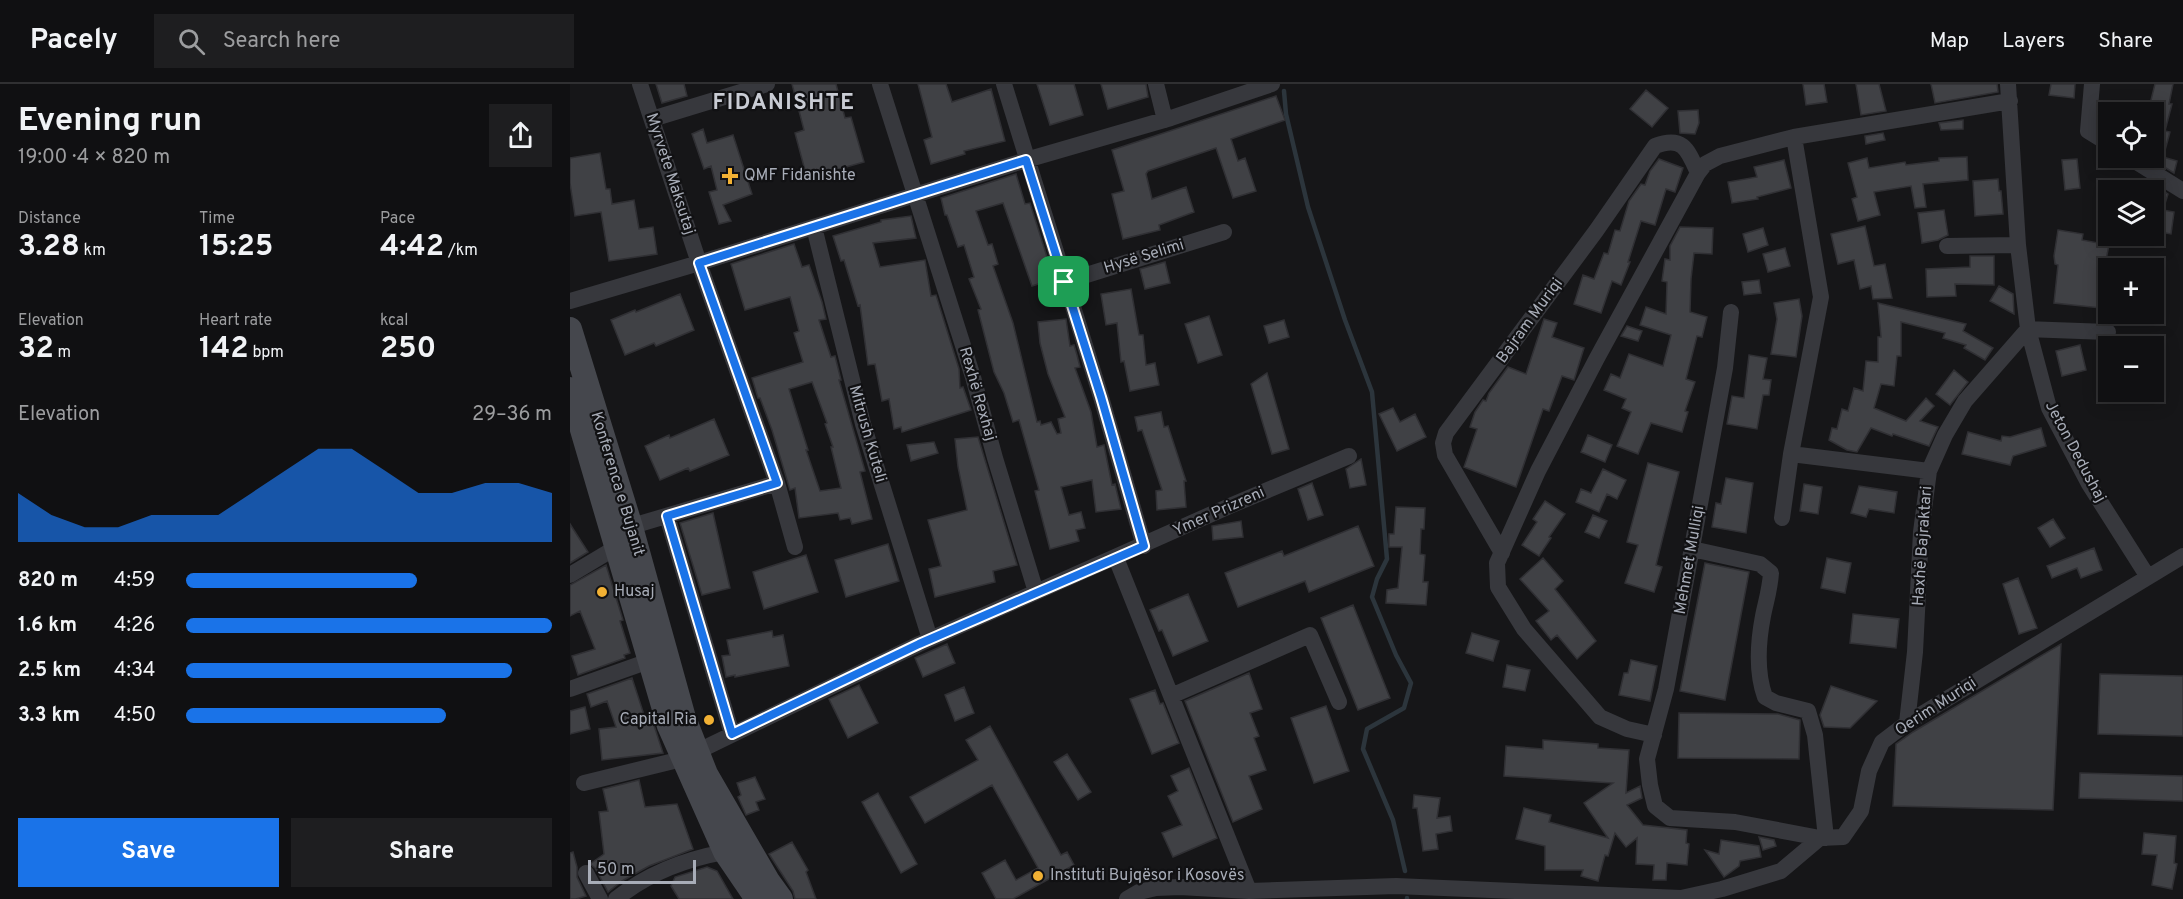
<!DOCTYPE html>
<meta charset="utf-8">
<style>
body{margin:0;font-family:Overpass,sans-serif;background:#1e1e20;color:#f1f3f6;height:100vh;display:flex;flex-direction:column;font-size:22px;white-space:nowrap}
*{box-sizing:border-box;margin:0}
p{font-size:20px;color:#9c9d9f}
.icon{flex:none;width:33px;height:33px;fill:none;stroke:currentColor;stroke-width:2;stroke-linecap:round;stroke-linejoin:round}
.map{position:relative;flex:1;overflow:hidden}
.panel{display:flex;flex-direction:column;background:#101012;width:570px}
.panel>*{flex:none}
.tools{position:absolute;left:1528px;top:18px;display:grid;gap:12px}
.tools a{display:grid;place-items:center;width:66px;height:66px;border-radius:0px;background:#101012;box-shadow:0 3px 15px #0003,0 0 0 2px #303032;font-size:30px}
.scale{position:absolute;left:18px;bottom:15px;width:108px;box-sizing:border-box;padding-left:6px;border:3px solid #a8adb8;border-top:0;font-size:16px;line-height:21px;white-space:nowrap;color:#a8adb8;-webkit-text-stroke:4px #111113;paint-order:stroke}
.pin{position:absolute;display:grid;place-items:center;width:51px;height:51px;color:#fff;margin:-26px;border-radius:12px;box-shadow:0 3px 9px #0006}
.round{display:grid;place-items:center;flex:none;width:63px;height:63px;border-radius:0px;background:#1e1e20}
.summary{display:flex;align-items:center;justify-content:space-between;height:102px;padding:0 18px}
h1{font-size:33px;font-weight:700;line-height:45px}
.figures{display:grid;grid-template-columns:repeat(3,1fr);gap:9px;height:102px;padding:6px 18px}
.figures div{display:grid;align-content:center}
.figures b{font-size:30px;font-weight:700}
.figures small{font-size:16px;font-weight:400}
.figures p{font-size:16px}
.chart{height:168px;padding:12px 18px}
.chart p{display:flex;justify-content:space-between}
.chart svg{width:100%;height:108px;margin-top:6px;fill:#1a73e8;opacity:.7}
.action{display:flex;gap:12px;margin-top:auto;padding:12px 18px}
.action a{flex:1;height:69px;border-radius:0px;background:#1a73e8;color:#fff;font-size:24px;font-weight:700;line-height:69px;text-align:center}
.action a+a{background:#1e1e20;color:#f1f3f6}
ul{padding:0 18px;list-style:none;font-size:20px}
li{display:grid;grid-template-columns:96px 72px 1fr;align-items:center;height:45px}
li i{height:15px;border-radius:8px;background:#1a73e8}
header{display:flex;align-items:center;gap:36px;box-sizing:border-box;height:84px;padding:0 30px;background:#101012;border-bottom:2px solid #303032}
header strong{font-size:28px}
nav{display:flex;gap:33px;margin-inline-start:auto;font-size:21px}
.search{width:420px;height:54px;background:#1e1e20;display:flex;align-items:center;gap:15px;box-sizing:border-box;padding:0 21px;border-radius:0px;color:#9c9d9f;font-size:22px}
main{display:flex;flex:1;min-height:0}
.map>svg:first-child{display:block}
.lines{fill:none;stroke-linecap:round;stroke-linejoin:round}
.stream{stroke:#2c353c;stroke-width:4.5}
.building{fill:#404145;stroke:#303034;stroke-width:1.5;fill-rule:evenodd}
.minor{stroke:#37383d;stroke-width:16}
.secondary{stroke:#45474d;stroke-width:24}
.route-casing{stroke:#fff;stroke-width:12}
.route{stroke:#1a73e8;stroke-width:8}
.poi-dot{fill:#f2b134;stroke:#111113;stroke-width:2}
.labels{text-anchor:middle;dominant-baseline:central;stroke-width:4.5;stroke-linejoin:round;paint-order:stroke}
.street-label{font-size:16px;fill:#a8adb8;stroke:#111113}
.poi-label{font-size:16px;fill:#a8adb8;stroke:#111113;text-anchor:start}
.district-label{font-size:22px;font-weight:bold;letter-spacing:1.5px;fill:#c9ccd4;stroke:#111113}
</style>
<header>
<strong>Pacely</strong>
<div class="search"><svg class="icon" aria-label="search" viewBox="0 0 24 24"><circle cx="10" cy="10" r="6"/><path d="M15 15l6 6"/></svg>Search here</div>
<nav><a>Map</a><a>Layers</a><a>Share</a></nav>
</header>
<main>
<section class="panel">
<div class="summary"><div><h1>Evening run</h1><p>19:00 · 4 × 820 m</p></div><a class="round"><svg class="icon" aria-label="share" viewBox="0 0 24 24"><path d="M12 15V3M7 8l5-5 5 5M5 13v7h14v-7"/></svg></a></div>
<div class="figures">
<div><p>Distance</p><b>3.28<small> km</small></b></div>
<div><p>Time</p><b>15:25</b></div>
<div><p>Pace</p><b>4:42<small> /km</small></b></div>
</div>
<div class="figures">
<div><p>Elevation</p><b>32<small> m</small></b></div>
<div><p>Heart rate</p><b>142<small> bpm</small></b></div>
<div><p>kcal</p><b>250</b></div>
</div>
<div class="chart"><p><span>Elevation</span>29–36 m</p>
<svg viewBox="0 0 160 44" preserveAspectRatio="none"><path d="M0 44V24L10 33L20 38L30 38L40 33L50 33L60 33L70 24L80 15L90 6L100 6L110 15L120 24L130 24L140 20L150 20L160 24V44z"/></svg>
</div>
<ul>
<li><b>820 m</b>4:59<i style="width:63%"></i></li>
<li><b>1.6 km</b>4:26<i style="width:100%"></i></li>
<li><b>2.5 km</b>4:34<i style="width:89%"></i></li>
<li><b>3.3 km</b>4:50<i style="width:71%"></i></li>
</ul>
<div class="action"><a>Save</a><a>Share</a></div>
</section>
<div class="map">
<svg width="1613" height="815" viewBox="0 0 1613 815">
<rect width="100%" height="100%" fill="#161618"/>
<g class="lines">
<!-- stream -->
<path class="stream" d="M714,7L716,30L738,123L775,236L802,308L817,475L807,495L802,513L826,571L841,599L834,624L797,645L793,665L823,736L835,787
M837,814V815"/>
</g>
<!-- building -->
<path class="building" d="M86,0H114L117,12L92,19Z
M222,0H266L275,34L281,33L294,78L237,94L225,49L234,46Z
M348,0H376L382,18L421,5L435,57L394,67L395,70L361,80L354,56L362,53Z
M467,0H504L513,31L480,41Z
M531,0H576L578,13L538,25Z
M1233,0H1254L1257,18L1236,21Z
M1286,0H1309L1316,27L1291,31Z
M1361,0H1427L1428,8L1365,19Z
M1481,0H1505L1504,14L1479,11Z
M1585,0H1603L1599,20H1602L1595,47L1600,48L1594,70L1590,69L1589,76L1584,75V28H1578Z
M1076,6L1098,24L1082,43L1060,25Z
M706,12L715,36L661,55L668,77L675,74L686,107L663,114L646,64L578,87L576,90L582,115L616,103L624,128L589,141L590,146L553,155L542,110L554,107L542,66Z
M1128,26L1129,39L1125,50L1110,49L1108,27Z
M1393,36V45L1371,46L1369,39Z
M133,45L137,59L163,51L182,110L153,121L161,137L149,140L139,108L147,106L141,82L134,85L122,50Z
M1313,49L1315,56L1296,60L1295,52Z
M30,69L36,105H40L42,120L64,116L69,145L83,143L87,170L39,177L31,128L5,132L0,99V74Z
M1397,73L1398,96L1353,100L1356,123L1345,124L1341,102L1304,108L1310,131L1288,137L1282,115L1287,113L1278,79L1297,74L1299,84L1335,78L1336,81L1369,77V74Z
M1593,73L1607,77L1604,89L1591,81Z
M1089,75L1113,84L1105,108L1096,105L1085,141L1071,137L1058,178H1060L1051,201L1042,197L1031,229L1004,220L1013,191L1024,195L1034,169L1038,170L1045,146L1050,147L1059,117L1071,100L1075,101L1080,87Z
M1507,75L1510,104L1495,106L1492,76Z
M1214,76L1221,104L1187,113L1188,115L1162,119L1158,98L1187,93L1184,83Z
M446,90L455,120L460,119L484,195L462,202L433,119L406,127L418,161L422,160L428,180L423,182L443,239L467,338L470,337L471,341L481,338L487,350L491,349L488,335L495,333L478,290L470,259L468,238L496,235L500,262L504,261L507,271L510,283L505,284L521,328L527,363L534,361L542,401L545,400L551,425L526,428L522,396L491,403L499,431L511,428L515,444L506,446L509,457L480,465L465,407L469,406L449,336L443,338L434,309L424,288L408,226L411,225L399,195L404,193L394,161L388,163L377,131H375L371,114Z
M1428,95L1429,107H1431L1433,130L1405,132L1403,97Z
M1585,102L1598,110L1593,126L1604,128L1601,150L1584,147Z
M1374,126L1378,151L1368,156L1352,159L1348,129Z
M341,132L346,154L303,159L310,183L355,176L361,212L366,211L389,285L390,304L393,303L401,326L332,348L331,343L324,345L319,315L312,317L305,280L298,281L290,221L288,222L274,176L271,177L263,152L311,138V136Z
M1295,142L1304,182L1315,180L1322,214L1303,215L1301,202L1290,205L1284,176L1268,180L1261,150Z
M1110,143L1143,144L1142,170L1124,169L1121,195L1120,228L1137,233L1132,253L1127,252L1116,295L1125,298L1115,327L1118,328L1112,348L1081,339L1068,370L1047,362L1061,328L1052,324L1056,315L1034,306L1041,290L1050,294L1059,270L1093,282L1101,251L1070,241L1076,223L1096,230L1097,198L1092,197L1095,175L1100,176V162Z
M1193,144L1198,161L1178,168L1173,150Z
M1488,146L1513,150L1512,156L1539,161L1531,201H1533L1531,224L1484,219L1488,181L1485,180L1484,172Z
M224,160L232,183L239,181L252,218L256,235L249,236L261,273L265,272L271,296H269L295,387L290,388L302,435L282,440L280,434L270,436L268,429L229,434L225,404L220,406L202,346L190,314H188L182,294L233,278L224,249L229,247L220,213L175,226L161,180ZM242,298L257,339L255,340L263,363H261L271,404L250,407L236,366H238L219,305Z
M1215,164L1220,182L1198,188L1193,170Z
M1400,172H1424V201L1385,200L1386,212L1357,213L1356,185L1400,183Z
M595,178L600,199L575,205L570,185Z
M1189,196L1191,209L1174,211L1172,198Z
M1429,202L1443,210L1444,230L1420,217Z
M561,205L569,251H573L576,281L585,279L589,301L560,307L554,277L551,278L547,239L536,241L531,210Z
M110,210L124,246L86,262L84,259L55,271L41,236L65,226L66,228Z
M1229,215L1232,232L1226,273L1201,270L1207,235L1204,219Z
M1308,219L1396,240L1393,247L1423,264L1415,276L1394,264L1396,261L1373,254L1375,249L1331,238V272H1327L1324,302L1311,300L1304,324L1336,337L1356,314L1364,322L1350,337L1368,343L1359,362L1323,350L1322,352L1301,344L1287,368L1277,366L1259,356L1262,344L1267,345L1272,325L1278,327L1284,304L1293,307L1296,277L1308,278V253H1311Z
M639,232L652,271L628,279L615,240Z
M974,235L987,239L982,253L1014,264L1004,296L992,292L979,327L973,325L946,403L894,383L907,345L900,343L905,328L913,316L916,317L919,309L938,283L956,290Z
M714,236L719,253L699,259L694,242Z
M1057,242L1072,247L1068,257L1051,252Z
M1510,261L1516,286L1492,292L1486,267Z
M1179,271L1197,274L1193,295L1201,296L1199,311H1193L1187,345L1157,340L1162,312L1174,314Z
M1384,286L1398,298L1380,321L1366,310Z
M697,289L719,365L702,370L681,300Z
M823,324L830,338L845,330L856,353L827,367L809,330Z
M591,328L594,343L598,342L616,397H614L616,423L587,426L586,407L592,406L572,346L568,347L565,333Z
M144,335L159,371L120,387L118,384L90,396L75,362L99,351L100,354Z
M1471,344L1476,362L1443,372L1440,381L1392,370L1398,348L1431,357L1432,352L1440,353Z
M1018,351L1042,361L1035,378L1011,368Z
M408,353L447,481L423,487L425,498L365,513L359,485L371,482L358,436L397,426L388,383L385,355Z
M364,358L368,369L341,377L337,361Z
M791,375L796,401L780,404L776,385Z
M1078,379L1109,388L1086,481L1092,483L1084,508L1055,499L1068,461L1057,458Z
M1033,385L1056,396L1047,415L1037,410L1029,428L1006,418L1011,405L1021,409Z
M1156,394L1183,399L1176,449L1142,443L1146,419L1151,420Z
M742,399L753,431L738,436L728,405Z
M1234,400L1252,403L1248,430L1230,427Z
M1289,402L1327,408L1324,429L1299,425L1296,433L1281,429Z
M975,417L995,430L979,453L981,454L969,472L952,461L967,438L963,435Z
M826,423L855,424L854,445H851L850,470L855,471L853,498H858L856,521L816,519L817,506L828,504L832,463H819V450H824Z
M143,429L160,504L132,511L110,439Z
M1023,431L1037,437L1029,454L1015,448Z
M1483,435L1495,454L1480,463L1468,444Z
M671,437L673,453L643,456L642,442Z
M0,440L18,468L0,479Z
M788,442L804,482L739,508L735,497L668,523L655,489L712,467L714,472Z
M318,460L329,497L276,513L265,476Z
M1524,464L1532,486L1511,494L1507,484L1482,494L1477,482Z
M236,471L248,508L194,525L183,488Z
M973,474L993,497L985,505L1026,557L1007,575L987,551L981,556L966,537L979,527L950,495Z
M1257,474L1281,479L1275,509L1251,504Z
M1135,479L1179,488L1155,616L1110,607Z
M36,481L53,536L50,537L60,569L54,571L55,574L8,591L2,572L25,565L10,527L0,532V501Z
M1448,494L1467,544L1449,550L1433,500Z
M618,510L638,557L603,572L592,546L589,547L580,526Z
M783,521L820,614L788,626L751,534Z
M1283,530L1329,535L1326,564L1280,559Z
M202,547L203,553L213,551L219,582L165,593V591L156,593L152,572L160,571L157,556Z
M902,549L929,557L923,577L896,569Z
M377,560L385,579L353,593L345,574Z
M1491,560L1483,726L1323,722L1326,660L1343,648Z
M1061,576L1087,582L1080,617L1049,611L1054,589H1058Z
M937,581L960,586L955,607L933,603Z
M679,589L692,625L680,629L689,652L684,654L696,686L679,692L692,725L663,738L615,617Z
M1530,590L1613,592V652L1528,650Z
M62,594L76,637L82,635L93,669L32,676L29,645L46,643L37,617L21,623L17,610Z
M289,601L308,639L278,654L259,615Z
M1261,602L1307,617L1280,644L1254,643L1250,631Z
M394,603L404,629L385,637L375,611Z
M585,606L590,620L593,619L609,659L582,670L560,615Z
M756,622L779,687L744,699L721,634Z
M15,623L20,645L0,650V627Z
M1109,629L1208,630L1230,636L1229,675L1108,674Z
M420,642L491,771L497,768L504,781L443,815H426L412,789L435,776L446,796L468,784L422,701L355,739L340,713L408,676L396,656Z
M973,656L1028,660V664L1059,666L1056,709L1070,702L1072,714L1057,721L1073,741L1117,746L1116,759L1119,760L1117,781L1097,779L1096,796H1083L1084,781L1066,780L1067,754L1056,763L1045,749L1038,772L1035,771L1028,797L1011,792L1013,786H975V762L946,755L954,724L981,731L979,738L1038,754L1014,719L1043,699L934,692L936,662L973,665Z
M497,670L521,708L508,716L484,678Z
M619,684L647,754L603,773L592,749L612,741L598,712L608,707L601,692Z
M1510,689L1613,692V717L1509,714Z
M185,693L195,715L186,718L189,726L176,731L168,713L171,711L167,699Z
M69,696L75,723L107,720L123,765L79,782L52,797L38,808L25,784L20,780L34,770L29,728L38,727L33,705Z
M308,709L347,780L331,789L292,718Z
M844,711L870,714L867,734L880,732L882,747L866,750L868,765L853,767L847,724H843Z
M1574,749L1606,752L1604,779L1607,780L1602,805L1582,801L1587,771L1572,770Z
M1189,753L1204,756L1206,762L1193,766Z
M1151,756L1189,762L1191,773L1170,777L1169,782L1154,793L1135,766L1149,770Z
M222,758L238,786L236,788L246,815H225L223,807L199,770Z
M3,768L7,783V793L16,812L6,815H0V769Z
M137,783L147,787L163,815H109L101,802L105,793Z"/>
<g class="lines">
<!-- minor -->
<path class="minor" d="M310,0L403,293L425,374L466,508
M434,0L531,313L574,462
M586,0L595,36
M1438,0L1448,161L1458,245L1479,324L1519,400L1578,493
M1522,0L1518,47L1539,60
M82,35L197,0
M1560,74L1613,107
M244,143L293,340L360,555
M1377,162L1448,161
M494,198L654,148
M0,217L129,179L456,76L601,34L702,0
M1161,228L1155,284L1096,605L1077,675L1080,701L1085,722L1100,734L1165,738L1250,754L1273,753L1291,727L1299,687L1312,658L1337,639L1613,472
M1221,370L1251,213L1224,53
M207,399L225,463
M97,432L162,650
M1212,434L1221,370L1359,387
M52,447L69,440L207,399L129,179L70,0
M1122,465L1190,480L1201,489C1200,505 1196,517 1193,532C1188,558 1186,588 1195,613L1206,619L1238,627L1245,651L1256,754
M932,469L875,371L873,359L876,349L1026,147L1085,62C1113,51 1118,66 1128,89
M546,474L679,807
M0,491L45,464
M0,605L79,577
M601,612L740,551L769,618
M1337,639L1345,568L1351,448L1359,387L1375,351L1395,317L1458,245L1538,248
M1084,651L1057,645L1030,633L954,545L928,503L927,479L968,387L1027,274L1128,89L1135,80L1150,72L1224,53L1440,17
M14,699L112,675L349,560L662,421L779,372
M16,789L30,815
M46,815C77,790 116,775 155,768
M557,815L569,808L586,804L610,803L679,807L826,802L1111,814L1152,805L1211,787L1250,754"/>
<!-- secondary -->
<path class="secondary" d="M0,245L61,443L114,634L136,690L198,797L211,815
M0,305L99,642L155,768L187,815"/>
</g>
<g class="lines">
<!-- route casing -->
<g class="route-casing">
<path id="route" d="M456,76L531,313L574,462L349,560L162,650L97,432L207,399L129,179Z"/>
</g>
<!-- route -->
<use href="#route" class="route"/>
</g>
<!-- markers -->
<g class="poi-dot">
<path d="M157 83h6v6h6v6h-6v6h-6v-6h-6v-6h6z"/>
<circle cx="32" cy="508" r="6"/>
<circle cx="139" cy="636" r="6"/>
<circle cx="468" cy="792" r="6"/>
</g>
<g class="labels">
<!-- street labels -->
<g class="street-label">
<text transform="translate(100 90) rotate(72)">Myrvete Maksutaj</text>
<text transform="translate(574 173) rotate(-17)">Hysë Selimi</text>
<text transform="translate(960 237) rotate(-54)">Bajram Muriqi</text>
<text transform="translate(407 310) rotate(74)">Rexhë Rexhaj</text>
<text transform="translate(297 350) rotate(74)">Mitrush Kuteli</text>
<text transform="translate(1505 368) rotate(62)">Jeton Dedushaj</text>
<text transform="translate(47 400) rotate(73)">Konferenca e Bujanit</text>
<text transform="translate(649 428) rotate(-24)">Ymer Prizreni</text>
<text transform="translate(1353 462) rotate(-86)">Haxhë Bajraktari</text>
<text transform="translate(1120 476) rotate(-80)">Mehmet Mulliqi</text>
<text transform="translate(1366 623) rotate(-33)">Qerim Muriqi</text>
</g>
<!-- poi labels -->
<g class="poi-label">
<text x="174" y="92">QMF Fidanishte</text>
<text x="44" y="508">Husaj</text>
<text x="127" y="636" text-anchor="end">Capital Ria</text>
<text x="480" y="792">Instituti Bujqësor i Kosovës</text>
</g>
<!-- district labels -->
<g class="district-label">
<text x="214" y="19">FIDANISHTE</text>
</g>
</g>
</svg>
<div class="tools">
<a><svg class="icon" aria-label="locate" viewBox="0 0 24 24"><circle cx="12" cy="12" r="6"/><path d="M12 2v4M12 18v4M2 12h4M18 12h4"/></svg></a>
<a><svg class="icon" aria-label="layers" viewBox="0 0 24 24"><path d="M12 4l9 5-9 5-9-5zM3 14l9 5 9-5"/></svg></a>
<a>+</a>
<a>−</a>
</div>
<div class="scale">50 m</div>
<div class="pin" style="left:494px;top:198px;background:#1e9e55"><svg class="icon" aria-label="arrive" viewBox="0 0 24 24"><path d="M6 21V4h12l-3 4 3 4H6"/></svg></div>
</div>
</main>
